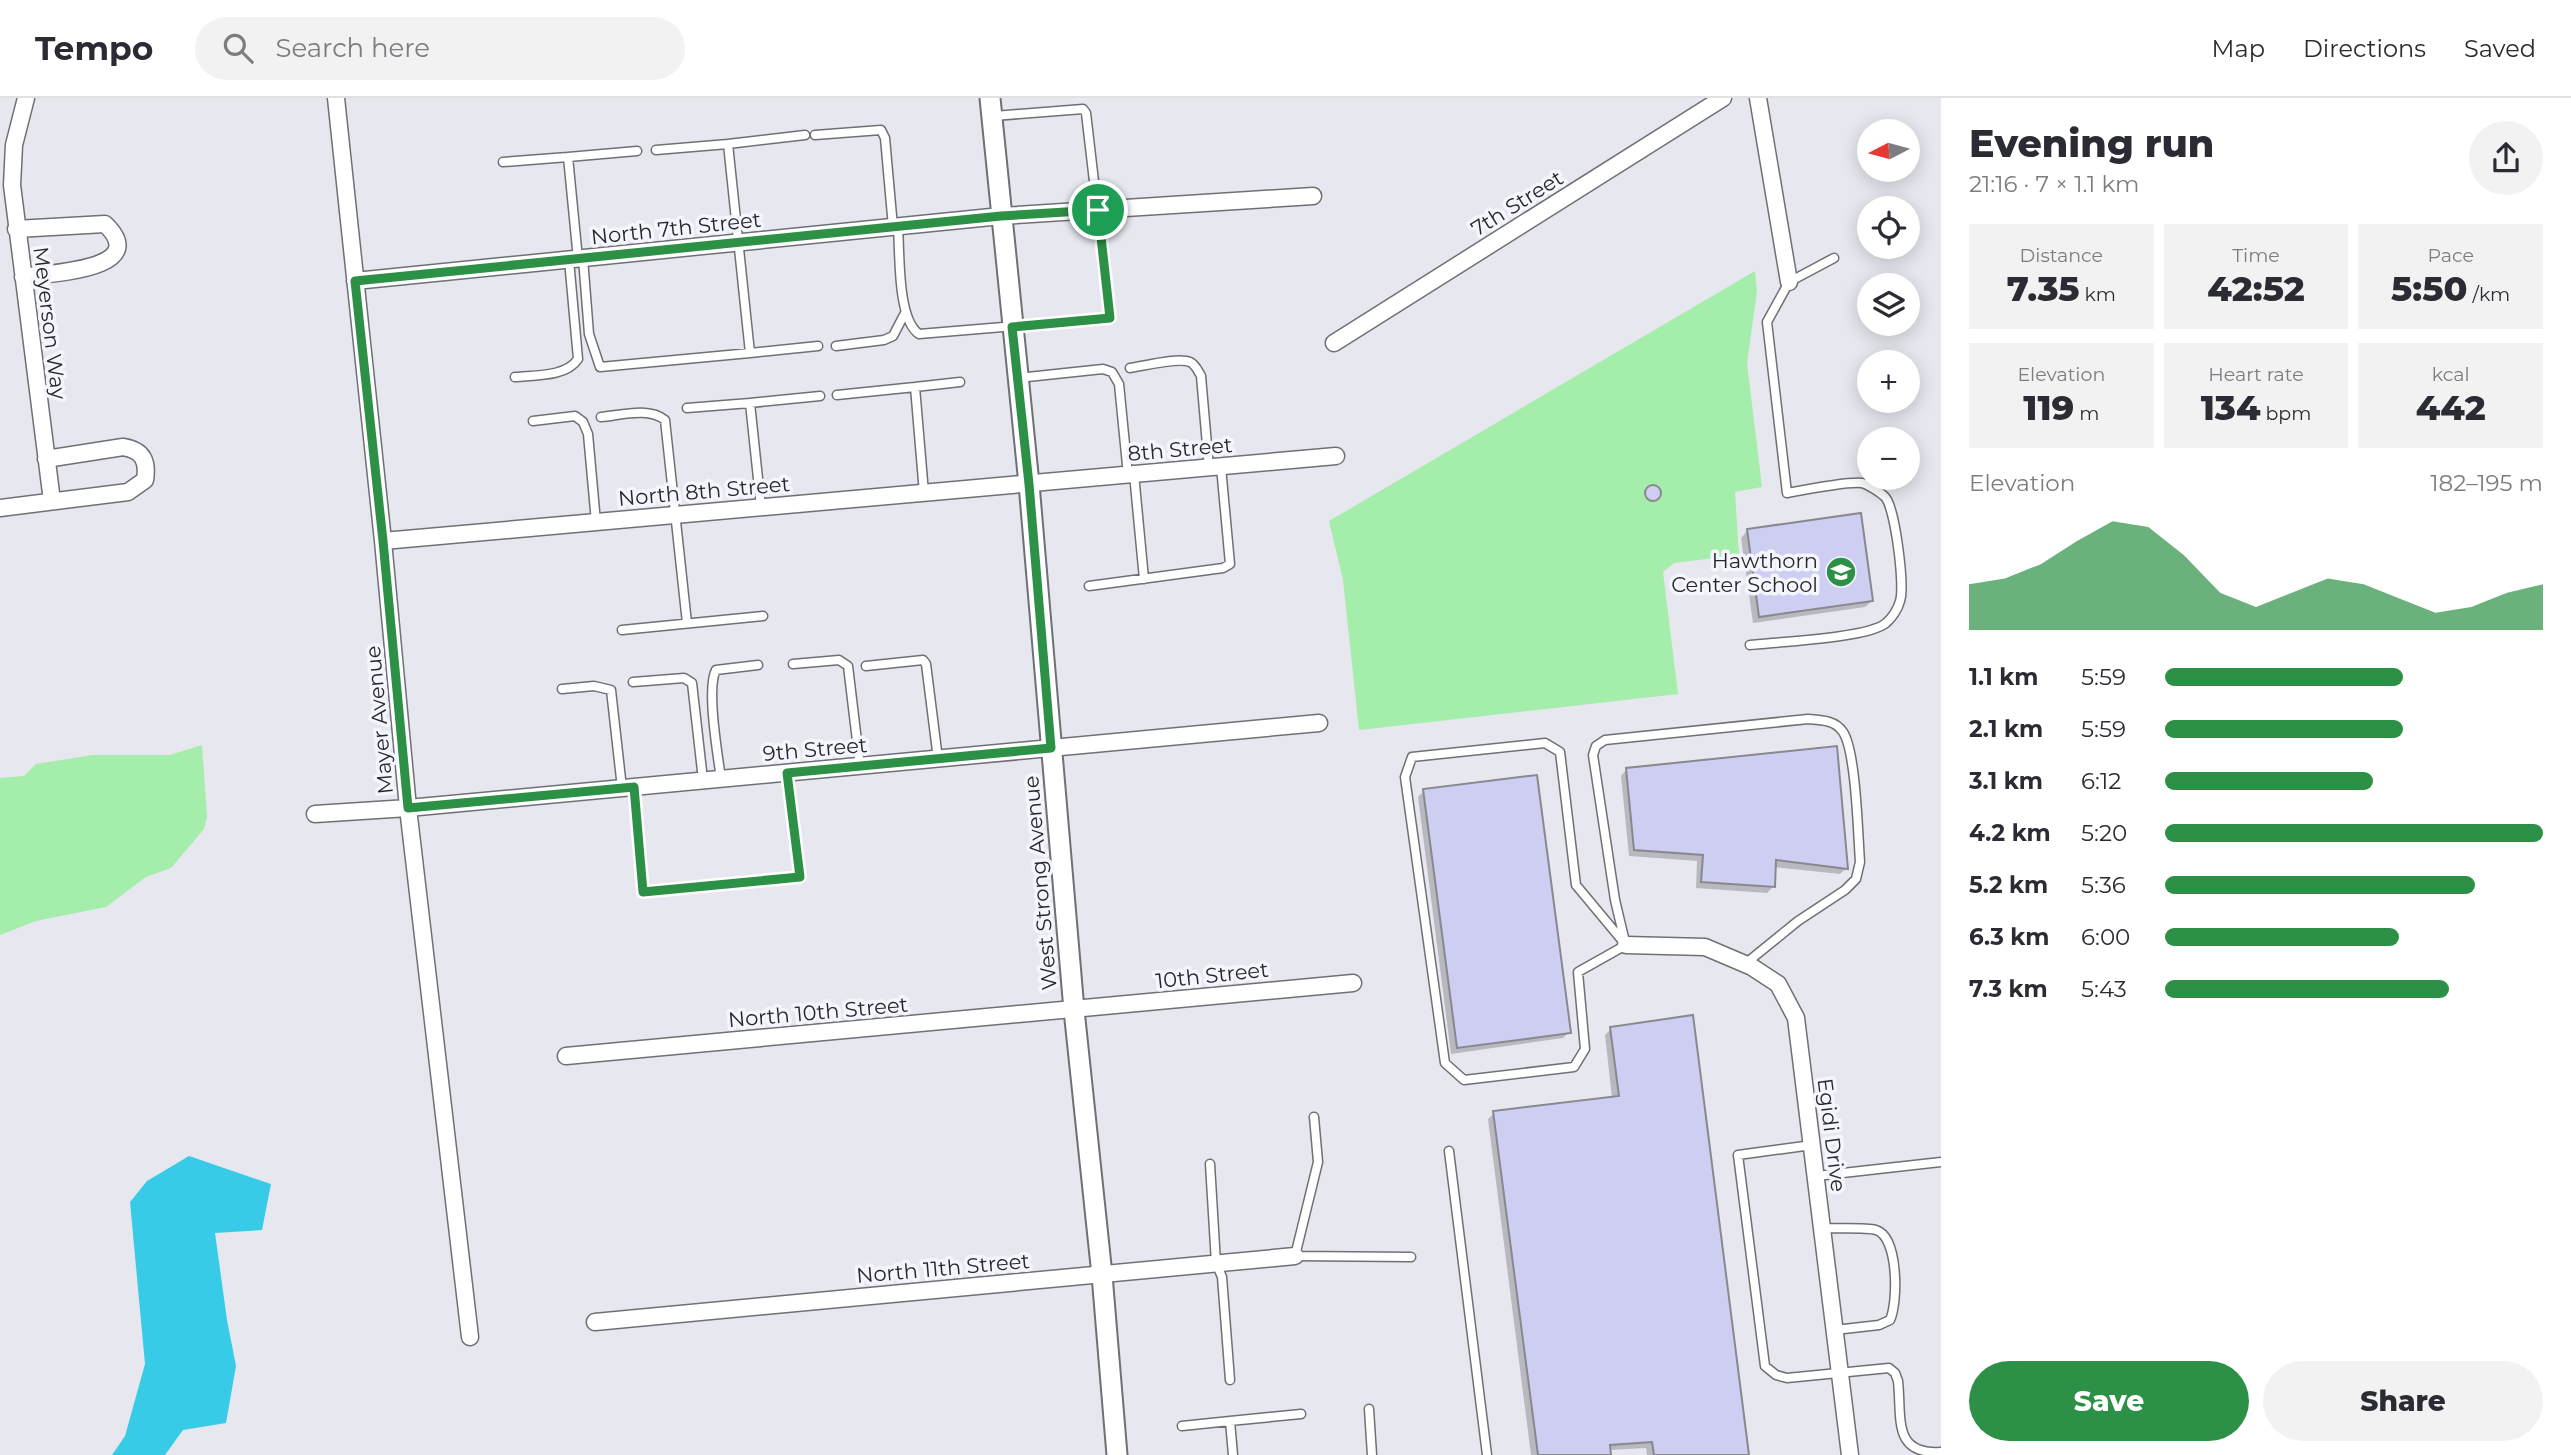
<!DOCTYPE html>
<meta charset="utf-8">
<style>
body{margin:0;font-family:Montserrat,sans-serif;background:#f2f2f3;color:#2b2b33;height:100vh;display:flex;flex-direction:column;font-size:26px;white-space:nowrap}
*{box-sizing:border-box;margin:0}
p{font-size:23px;color:#7c7c81}
.icon{flex:none;width:38px;height:38px;fill:none;stroke:currentColor;stroke-width:2;stroke-linecap:round;stroke-linejoin:round}
.map{position:relative;flex:1;overflow:hidden}
.details{display:flex;flex-direction:column;background:#fff;width:630px}
.details>*{flex:none}
.needle{width:46px;rotate:264deg}
.fabs{position:absolute;left:1857px;top:21px;display:grid;gap:14px}
.fabs a{display:grid;place-items:center;width:63px;height:63px;border-radius:50%;background:#fff;box-shadow:0 4px 18px #0003;font-size:35px}
.pin{position:absolute;display:grid;place-items:center;width:60px;height:60px;color:#fff;margin:-30px;border:4px solid #fff;border-radius:50%;box-shadow:0 2px 7px #0007}
.round{display:grid;place-items:center;flex:none;width:74px;height:74px;border-radius:37px;background:#f2f2f3}
.headline{display:flex;align-items:center;justify-content:space-between;height:119px;padding:0 28px}
h1{font-size:38px;font-weight:800;line-height:52px}
.figures{display:grid;grid-template-columns:repeat(3,1fr);gap:10px;height:119px;padding:7px 28px}
.figures div{display:grid;align-content:center;border-radius:0px;background:#f2f2f3;text-align:center}
.figures b{font-size:35px;font-weight:800}
.figures small{font-size:19px;font-weight:400}
.figures p{font-size:19px}
.chart{height:196px;padding:14px 28px}
.chart p{display:flex;justify-content:space-between}
.chart svg{width:100%;height:126px;margin-top:7px;fill:#2c9146;opacity:.7}
.action{display:flex;gap:14px;margin-top:auto;padding:14px 28px}
.action a{flex:1;height:80px;border-radius:42px;background:#2c9146;color:#fff;font-size:28px;font-weight:800;line-height:80px;text-align:center}
.action a+a{background:#f2f2f3;color:#2b2b33}
ul{padding:0 28px;list-style:none;font-size:23px}
li{display:grid;grid-template-columns:112px 84px 1fr;align-items:center;height:52px}
li i{height:18px;border-radius:9px;background:#2c9146}
header{display:flex;align-items:center;gap:42px;box-sizing:border-box;height:98px;padding:0 35px;background:#fff;border-bottom:2px solid #e1e1e2}
header strong{font-size:33px}
nav{display:flex;gap:38px;margin-inline-start:auto;font-size:24px}
.search{width:490px;height:63px;background:#f2f2f3;display:flex;align-items:center;gap:18px;box-sizing:border-box;padding:0 24px;border-radius:38px;color:#7c7c81;font-size:26px}
main{display:flex;flex:1;min-height:0}
.map>svg:first-child{display:block}
.green{fill:#a5edaa}
.water{fill:#37cbe7}
.shadow{fill:#0003}
.building{fill:#cecef2;stroke:#88888f;stroke-width:2}
.lines{fill:none;stroke-linecap:round;stroke-linejoin:round}
.service-casing{stroke:#6f6f76;stroke-width:11}
.minor-casing{stroke:#6f6f76;stroke-width:19}
.tertiary-casing{stroke:#6f6f76;stroke-width:23}
.service{stroke:#fff;stroke-width:8}
.minor{stroke:#fff;stroke-width:16}
.tertiary{stroke:#fff;stroke-width:19}
.route-casing{stroke:#fff;stroke-width:14}
.route{stroke:#2c9146;stroke-width:9}
.labels{text-anchor:middle;dominant-baseline:central;stroke-width:7;stroke-linejoin:round;paint-order:stroke}
.street-label{font-size:21px;fill:#28282b;stroke:#f4f5fd}
.poi-label{font-size:21px;fill:#28282b;stroke:#f4f5fd;text-anchor:end}
</style>
<header>
<strong>Tempo</strong>
<div class="search"><svg class="icon" aria-label="search" viewBox="0 0 24 24"><circle cx="10" cy="10" r="6"/><path d="M15 15l6 6"/></svg>Search here</div>
<nav><a>Map</a><a>Directions</a><a>Saved</a></nav>
</header>
<main>
<div class="map">
<svg width="1941" height="1357" viewBox="0 0 1941 1357">
<rect width="100%" height="100%" fill="#e7e7ef"/>
<!-- green -->
<path class="green" d="M1755,173L1757,193L1747,265L1762,389L1735,394L1739,457L1674,465L1663,474L1678,596L1359,632L1343,482L1329,423Z
M202,647L207,719L204,731L171,770L146,779L106,809L36,823L0,837V680L24,678L36,666L93,657H170Z"/>
<!-- water -->
<path class="water" d="M189,1058L271,1086L262,1132L215,1135L227,1222L236,1268L226,1325L183,1332L165,1357H112L125,1338L145,1266L130,1104L147,1083Z"/>
<!-- shadow -->
<path class="shadow" d="M1645 397a7 7 0 1 1 14 0a7 7 0 1 1-14 0Z
M1747,433L1872,503L1865,509L1753,525L1741,440Z
M1627,671L1847,770L1840,776L1774,769L1773,789L1767,795L1696,790L1697,763L1629,758L1621,678Z
M1424,693L1569,934L1563,940L1451,956L1418,699Z
M1611,931L1747,1357H1647L1646,1350L1609,1352V1357H1531L1488,1021L1494,1015L1612,1000L1605,937Z"/>
<!-- building -->
<path class="building" d="M1645 395a8 8 0 1 1 16 0a8 8 0 1 1-16 0Z
M1861,415L1873,503L1759,519L1747,431Z
M1837,648L1848,771L1776,762L1775,789L1701,784L1703,757L1634,752L1626,670Z
M1537,677L1571,935L1457,950L1423,691Z
M1693,917L1749,1357H1654L1652,1344L1610,1347L1611,1357H1538L1493,1013L1619,998L1610,929Z"/>
<g class="lines">
<!-- service casing -->
<g class="service-casing">
<path id="service" d="M815,37L881,32L885,40L893,129
M656,52L728,46
M503,64L568,59
M898,129C900,155 897,221 919,236L1110,220L1086,15L1083,11L994,18
M583,160L589,236L600,269L750,255L728,46L805,37
M578,161L568,59L637,53
M836,248L884,242L893,238L905,215
M750,255L818,248
M1130,270C1144,268 1178,259 1190,264C1196,267 1198,273 1201,278L1209,370
M515,279C536,277 566,279 578,261L569,162
M1018,280L1103,271L1112,274L1119,286L1128,377
M837,297L915,289
M750,305L820,298
M687,310L750,305L761,409
M601,319C622,317 649,309 665,322L687,525
M533,323L575,318L583,324L588,336L596,424
M1134,376L1144,481
M924,395L915,289L960,284
M1089,488L1223,470L1230,466L1221,369
M622,532L763,518
M1750,547C1777,544 1869,540 1886,525C1892,520 1898,511 1900,503C1905,488 1895,409 1885,399C1880,394 1867,386 1862,385C1849,383 1803,392 1787,395L1767,224L1789,184L1834,160
M793,566L839,562L848,568L860,668
M866,568L923,562L926,566L938,661
M633,584L684,580L692,585L703,682
M562,591L594,588L611,592L622,690
M1545,645L1560,654L1576,787L1626,847L1578,874L1585,951L1574,969L1464,982L1445,965L1405,679L1412,659Z
M721,681C718,658 706,590 716,572L758,567
M634,689L643,794L800,779L787,675
M1625,844L1615,802L1593,657L1596,648L1605,642L1808,621C1821,622 1835,622 1843,634C1856,653 1858,737 1860,764L1856,781L1845,792L1798,823L1745,866
M1314,1019L1318,1064L1295,1158L1411,1159
M1812,1047L1738,1057L1765,1268L1776,1277L1787,1280L1889,1270L1895,1275L1898,1283C1902,1320 1892,1357 1941,1354
M1449,1053L1487,1357
M1210,1066L1216,1165L1222,1179L1230,1282
M1816,1078L1941,1064
M1822,1130C1835,1131 1866,1129 1876,1132C1899,1139 1898,1205 1890,1222L1879,1227L1835,1232
M1369,1311L1372,1357
M1230,1323L1301,1316
M1182,1328L1230,1323L1233,1357"/>
</g>
<!-- minor casing -->
<g class="minor-casing">
<path id="minor" d="M26,0L14,47L12,87L52,403
M336,0L383,443L408,710L470,1239
M1758,0L1789,184
M16,131L105,126C153,172 49,175 23,179
M355,183L1001,118L1313,98
M1334,245L1723,0
M0,410L128,394L145,382C148,363 143,352 123,349L46,361
M383,443L1336,358
M315,716L408,710L1319,625
M1626,847L1705,849L1752,869L1778,886L1796,920L1850,1357
M566,958L1353,885
M595,1224L1295,1158"/>
</g>
<!-- tertiary casing -->
<g class="tertiary-casing">
<path id="tertiary" d="M990,0L1029,386L1074,912L1102,1177L1117,1357"/>
</g>
<!-- service -->
<use href="#service" class="service"/>
<!-- minor -->
<use href="#minor" class="minor"/>
<!-- tertiary -->
<use href="#tertiary" class="tertiary"/>
</g>
<g class="lines">
<!-- route casing -->
<g class="route-casing">
<path id="route" d="M1098,112L1110,220L1012,229L1029,386L1051,650L787,675L800,779L643,794L634,689L408,710L383,443L355,183L1001,118Z"/>
</g>
<!-- route -->
<use href="#route" class="route"/>
</g>
<!-- icons -->
<defs>
<g id="school-disc" transform="scale(1.575)"><circle r="9.5" fill="#2c9146" stroke="#f4f5fd"/><path d="M0-5L7-2L0 1L-7-2ZM-4 1L0 2.5L4 1V4Q0 6-4 4Z" fill="#fff"/></g>
</defs>
<g fill-rule="evenodd">
<use href="#school-disc" x="1841" y="474"/>
</g>
<g class="labels">
<!-- street labels -->
<g class="street-label">
<text transform="translate(1517 105) rotate(-32)">7th Street</text>
<text transform="translate(676 130) rotate(-6)">North 7th Street</text>
<text transform="translate(50 225) rotate(83)">Meyerson Way</text>
<text transform="translate(1180 351) rotate(-5)">8th Street</text>
<text transform="translate(704 393) rotate(-5)">North 8th Street</text>
<text transform="translate(379 622) rotate(-95)">Mayer Avenue</text>
<text transform="translate(815 651) rotate(-5)">9th Street</text>
<text transform="translate(1040 785) rotate(-95)">West Strong Avenue</text>
<text transform="translate(1212 877) rotate(-6)">10th Street</text>
<text transform="translate(818 914) rotate(-5)">North 10th Street</text>
<text transform="translate(1832 1037) rotate(83)">Egidi Drive</text>
<text transform="translate(943 1170) rotate(-5)">North 11th Street</text>
</g>
<!-- poi labels -->
<g class="poi-label">
<text x="1818" y="462">Hawthorn<tspan x="1818" dy="24">Center School</tspan></text>
</g>
</g>
</svg>
<div class="fabs">
<a><svg class="needle" viewBox="-14 -14 28 28"><path d="M0-13l5 13h-10z" fill="#e53935"/><path d="M0 13l5-13h-10z" fill="#7c7c81"/></svg></a>
<a><svg class="icon" aria-label="locate" viewBox="0 0 24 24"><circle cx="12" cy="12" r="6"/><path d="M12 2v4M12 18v4M2 12h4M18 12h4"/></svg></a>
<a><svg class="icon" aria-label="layers" viewBox="0 0 24 24"><path d="M12 4l9 5-9 5-9-5zM3 14l9 5 9-5"/></svg></a>
<a>+</a>
<a>−</a>
</div>
<div class="pin" style="left:1098px;top:112px;background:#1e9e55"><svg class="icon" aria-label="arrive" viewBox="0 0 24 24"><path d="M6 21V4h12l-3 4 3 4H6"/></svg></div>
</div>
<section class="details">
<div class="headline"><div><h1>Evening run</h1><p>21:16 · 7 × 1.1 km</p></div><a class="round"><svg class="icon" aria-label="share" viewBox="0 0 24 24"><path d="M12 15V3M7 8l5-5 5 5M5 13v7h14v-7"/></svg></a></div>
<div class="figures">
<div><p>Distance</p><b>7.35<small> km</small></b></div>
<div><p>Time</p><b>42:52</b></div>
<div><p>Pace</p><b>5:50<small> /km</small></b></div>
</div>
<div class="figures">
<div><p>Elevation</p><b>119<small> m</small></b></div>
<div><p>Heart rate</p><b>134<small> bpm</small></b></div>
<div><p>kcal</p><b>442</b></div>
</div>
<div class="chart"><p><span>Elevation</span>182–195 m</p>
<svg viewBox="0 0 160 44" preserveAspectRatio="none"><path d="M0 44V28L10 26L20 21L30 13L40 6L50 8L60 18L70 31L80 36L90 31L100 26L110 28L120 33L130 38L140 36L150 31L160 28V44z"/></svg>
</div>
<ul>
<li><b>1.1 km</b>5:59<i style="width:63%"></i></li>
<li><b>2.1 km</b>5:59<i style="width:63%"></i></li>
<li><b>3.1 km</b>6:12<i style="width:55%"></i></li>
<li><b>4.2 km</b>5:20<i style="width:100%"></i></li>
<li><b>5.2 km</b>5:36<i style="width:82%"></i></li>
<li><b>6.3 km</b>6:00<i style="width:62%"></i></li>
<li><b>7.3 km</b>5:43<i style="width:75%"></i></li>
</ul>
<div class="action"><a>Save</a><a>Share</a></div>
</section>
</main>
